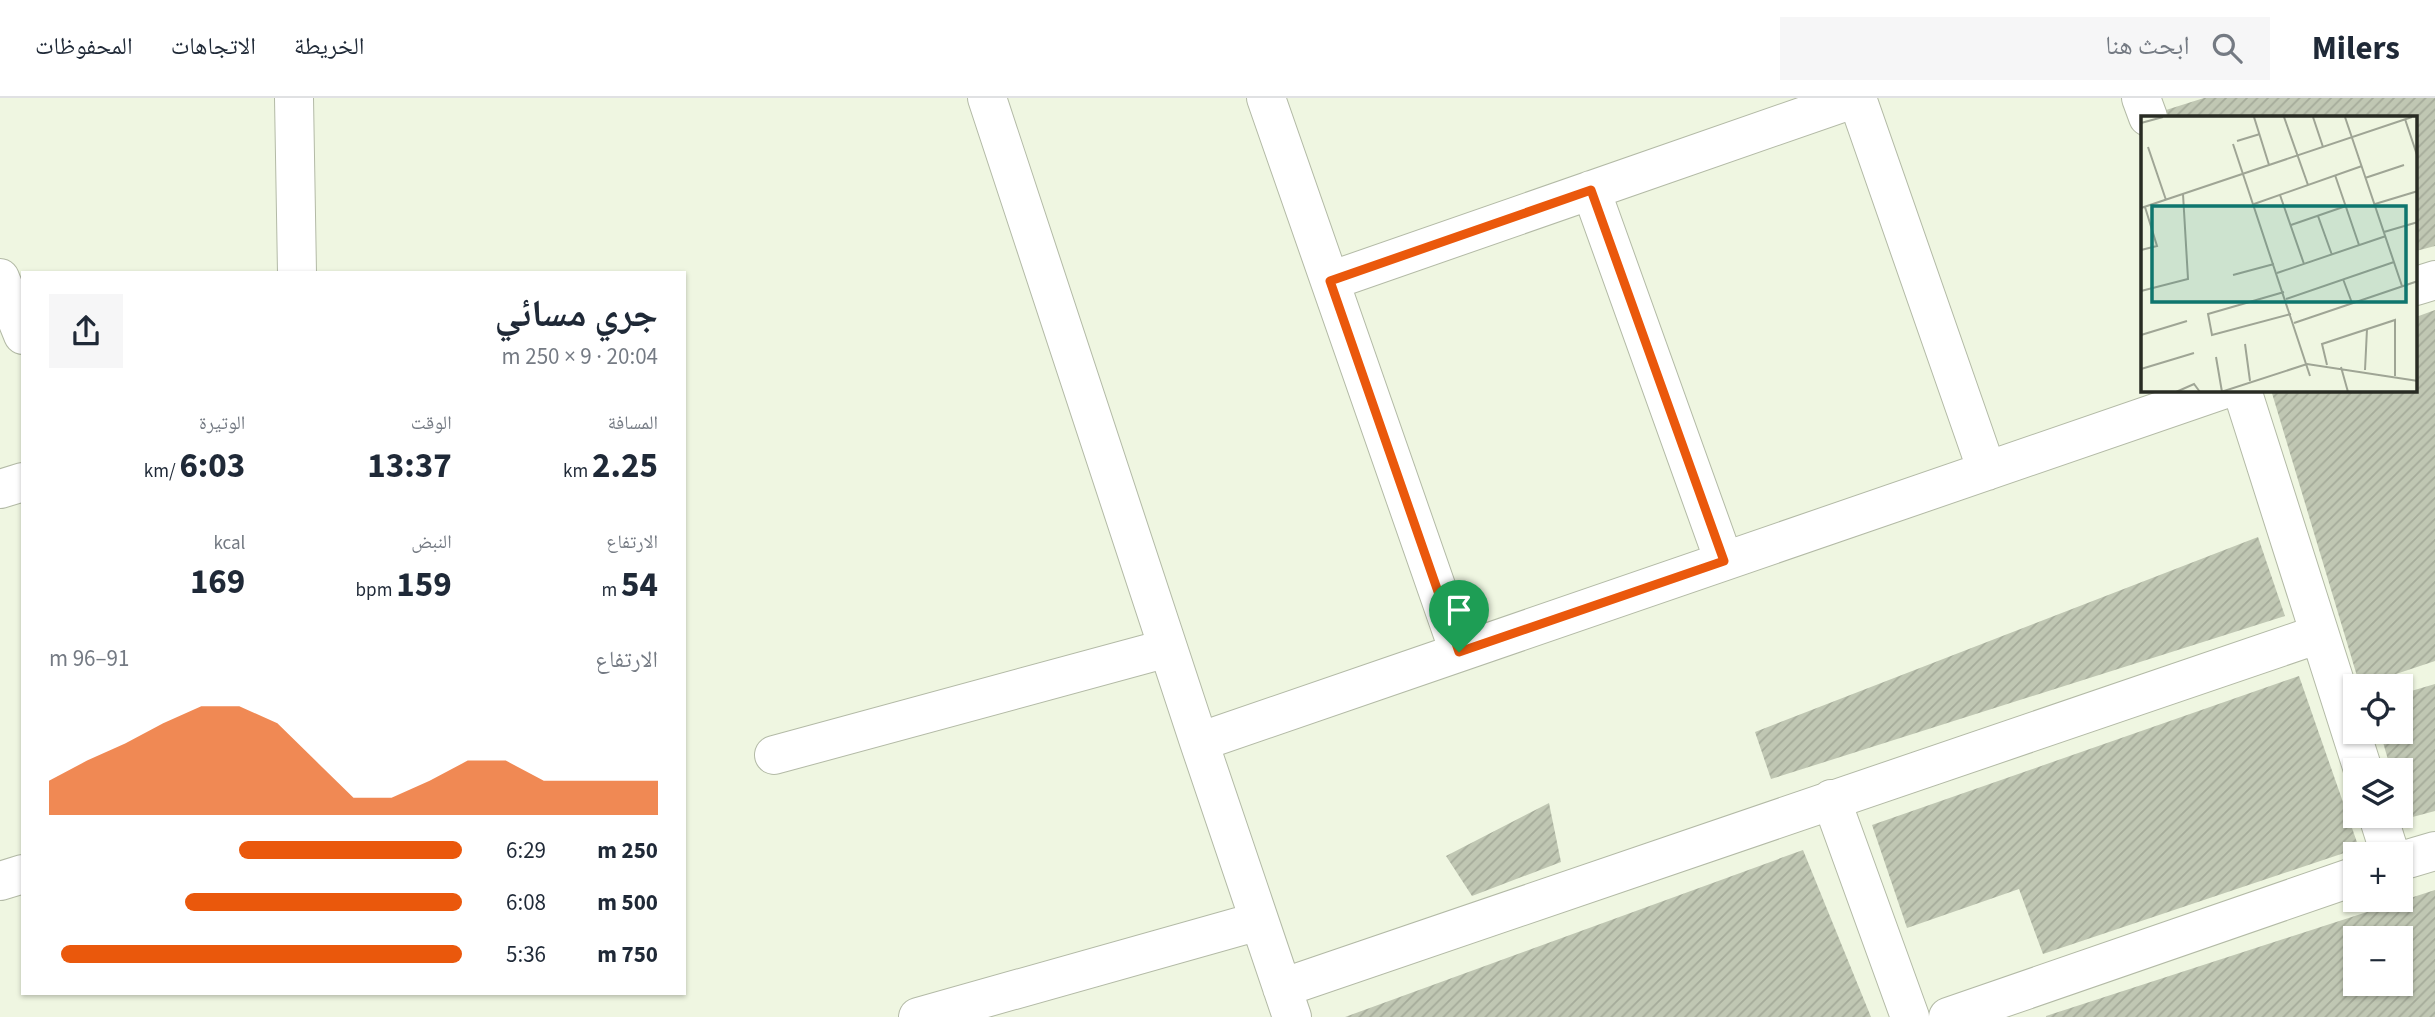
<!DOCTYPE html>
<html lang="ar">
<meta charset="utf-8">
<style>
body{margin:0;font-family:"Source Sans 3","Noto Naskh Arabic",sans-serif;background:#f6f6f7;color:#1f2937;direction:rtl;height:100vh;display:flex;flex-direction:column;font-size:26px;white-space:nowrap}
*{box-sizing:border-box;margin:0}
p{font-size:23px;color:#747a83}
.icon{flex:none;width:38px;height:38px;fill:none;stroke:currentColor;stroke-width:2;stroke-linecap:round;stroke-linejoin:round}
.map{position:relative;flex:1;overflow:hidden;direction:ltr}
.panel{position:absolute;left:21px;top:173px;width:665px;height:724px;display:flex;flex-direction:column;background:#fff;border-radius:0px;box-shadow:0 2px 5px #0004;direction:rtl}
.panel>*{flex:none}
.fabs{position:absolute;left:2343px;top:576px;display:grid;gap:14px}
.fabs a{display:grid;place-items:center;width:70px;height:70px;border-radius:0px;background:#fff;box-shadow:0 2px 5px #0004;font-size:35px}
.pin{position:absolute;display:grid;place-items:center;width:60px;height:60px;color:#fff;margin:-72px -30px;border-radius:50% 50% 50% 0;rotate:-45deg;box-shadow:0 0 7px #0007}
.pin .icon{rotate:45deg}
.round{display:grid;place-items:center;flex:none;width:74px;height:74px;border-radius:0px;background:#f6f6f7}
.overview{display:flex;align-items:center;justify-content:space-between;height:119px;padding:0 28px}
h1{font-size:38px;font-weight:700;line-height:52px}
.metrics{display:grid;grid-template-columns:repeat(3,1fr);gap:10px;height:119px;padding:7px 28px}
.metrics div{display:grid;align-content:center}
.metrics b{font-size:35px;font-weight:700}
.metrics small{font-size:19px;font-weight:400}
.metrics p{font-size:19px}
.chart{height:196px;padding:14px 28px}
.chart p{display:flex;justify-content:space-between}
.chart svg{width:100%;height:126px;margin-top:7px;fill:#ea580c;opacity:.7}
ul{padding:0 28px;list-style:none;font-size:23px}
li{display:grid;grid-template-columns:112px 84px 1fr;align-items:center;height:52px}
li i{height:18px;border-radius:9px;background:#ea580c}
header{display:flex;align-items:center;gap:42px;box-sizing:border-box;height:98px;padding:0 35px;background:#fff;border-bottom:2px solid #e0e1e3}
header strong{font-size:33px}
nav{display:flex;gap:38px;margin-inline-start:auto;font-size:24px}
.search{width:490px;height:63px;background:#f6f6f7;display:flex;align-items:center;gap:18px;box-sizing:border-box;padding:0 24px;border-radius:0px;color:#747a83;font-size:26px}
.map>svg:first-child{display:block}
.building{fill:url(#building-hatch);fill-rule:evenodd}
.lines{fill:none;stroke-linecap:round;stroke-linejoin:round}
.minor-casing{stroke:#b3baa6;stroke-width:40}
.minor{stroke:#fff;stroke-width:38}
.route-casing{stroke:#fff;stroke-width:14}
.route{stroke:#ea580c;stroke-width:9}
.inset-road{fill:none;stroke:#9fa595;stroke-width:2}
.view{fill:#0f766e;fill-opacity:0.15;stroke:#0f766e;stroke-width:3.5}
.inset-edge{fill:none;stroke:#282b23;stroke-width:3.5}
</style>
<header>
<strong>Milers</strong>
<div class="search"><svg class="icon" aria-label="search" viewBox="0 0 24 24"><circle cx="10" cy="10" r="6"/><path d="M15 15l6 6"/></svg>ابحث هنا</div>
<nav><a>الخريطة</a><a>الاتجاهات</a><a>المحفوظات</a></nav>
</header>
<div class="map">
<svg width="2435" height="919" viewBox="0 0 2435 919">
<defs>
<pattern id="building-hatch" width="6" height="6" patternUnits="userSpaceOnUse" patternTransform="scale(1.75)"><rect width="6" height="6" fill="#c0c7b3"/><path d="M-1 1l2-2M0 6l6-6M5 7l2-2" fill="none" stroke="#a5ab9a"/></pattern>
</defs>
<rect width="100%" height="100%" fill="#eff6e1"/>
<!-- building -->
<path class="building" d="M2204,0H2435V148L2416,153V19H2169L2166,12Z
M2435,212V563L2360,588L2271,292H2416V219Z
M2258,439L2285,518L1771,681L1755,634Z
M2299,578L2359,750L2043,856L2019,791L1907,830L1872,727Z
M2435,586V713L2405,721L2401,708V672H2391L2380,634H2401V596Z
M1549,705L1561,764L1472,798L1446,758Z
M1803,752L1871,919H1345Z
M2435,792V919H2046V918ZM2356,840H2401V886H2356Z"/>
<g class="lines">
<!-- minor casing -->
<g class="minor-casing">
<path id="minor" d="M294,0L297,175
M987,0L1199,644L1292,919
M1266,0L1459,554
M1857,0L1987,373
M2141,0L2148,19
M1591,92L1724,463
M0,180L23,237
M1330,183L1856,0
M2416,188L2435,182
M2242,292L2363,672
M0,391L23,384
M1199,644L2222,292
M774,657L1168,550
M1831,701L1910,919
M2378,718L2390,756
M2401,763L2435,753
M0,783L23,776
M1282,890L2319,536
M918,919L1259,823
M1948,919L2356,778"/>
</g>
<!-- minor -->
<use href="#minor" class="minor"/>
</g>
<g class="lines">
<!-- route casing -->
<g class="route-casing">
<path id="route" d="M1591,92L1724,463L1459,554L1330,183Z"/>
</g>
<!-- route -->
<use href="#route" class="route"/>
</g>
<!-- overview -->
<g transform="translate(2141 18)">
<rect width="276" height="276" fill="#eff6e1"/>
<path class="inset-road" d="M113,1L128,49M143,1L167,69M172,1L182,31M204,1L261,170M264,3L277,42M0,7L22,1M96,25L119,18M92,28L169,260M7,31L25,84M194,59L218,129M224,62L263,49M139,79L163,148M113,88L221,50M234,88L277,75M0,92L271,1M177,100L191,139M150,109L205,90M243,116L277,106M0,134L16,130L4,91M136,157L245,120M92,159L133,148M202,163L211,187M0,175L47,163L42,78M143,176L67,198L71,219L150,198M145,183L253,146M153,207L277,165M0,219L46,205M104,228L109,265M75,241L81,276M186,249L181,228L254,204V260M200,251L207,276M0,253L53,237M224,254L226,213M35,276L53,268L59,276M80,276L166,248L277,265"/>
<path class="view" d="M11,90H265V186H11Z"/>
<rect width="276" height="276" class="inset-edge"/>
</g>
</svg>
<div class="fabs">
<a><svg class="icon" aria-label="locate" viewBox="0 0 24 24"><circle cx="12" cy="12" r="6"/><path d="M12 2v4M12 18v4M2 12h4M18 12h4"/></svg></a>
<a><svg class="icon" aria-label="layers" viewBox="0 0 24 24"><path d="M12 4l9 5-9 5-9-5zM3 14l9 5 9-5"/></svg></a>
<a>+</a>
<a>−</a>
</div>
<div class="pin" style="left:1459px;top:554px;background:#1e9e55"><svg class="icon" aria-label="arrive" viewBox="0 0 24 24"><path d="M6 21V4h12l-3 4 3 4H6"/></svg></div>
<section class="panel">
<div class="overview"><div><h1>جري مسائي</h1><p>20:04 · 9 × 250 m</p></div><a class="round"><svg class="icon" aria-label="share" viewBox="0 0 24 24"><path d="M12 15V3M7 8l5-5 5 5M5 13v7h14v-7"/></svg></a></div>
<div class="metrics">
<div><p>المسافة</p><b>2.25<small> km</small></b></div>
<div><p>الوقت</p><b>13:37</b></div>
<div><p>الوتيرة</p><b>6:03<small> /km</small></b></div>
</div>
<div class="metrics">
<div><p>الارتفاع</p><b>54<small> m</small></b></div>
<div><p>النبض</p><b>159<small> bpm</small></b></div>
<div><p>kcal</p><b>169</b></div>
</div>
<div class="chart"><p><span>الارتفاع</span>91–96 m</p>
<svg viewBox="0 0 160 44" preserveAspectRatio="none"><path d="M0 44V32L10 25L20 19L30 12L40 6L50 6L60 12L70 25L80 38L90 38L100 32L110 25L120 25L130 32L140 32L150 32L160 32V44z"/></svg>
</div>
<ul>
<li><b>250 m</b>6:29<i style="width:54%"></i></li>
<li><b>500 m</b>6:08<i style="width:67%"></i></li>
<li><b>750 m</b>5:36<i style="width:97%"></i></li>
</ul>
</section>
</div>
